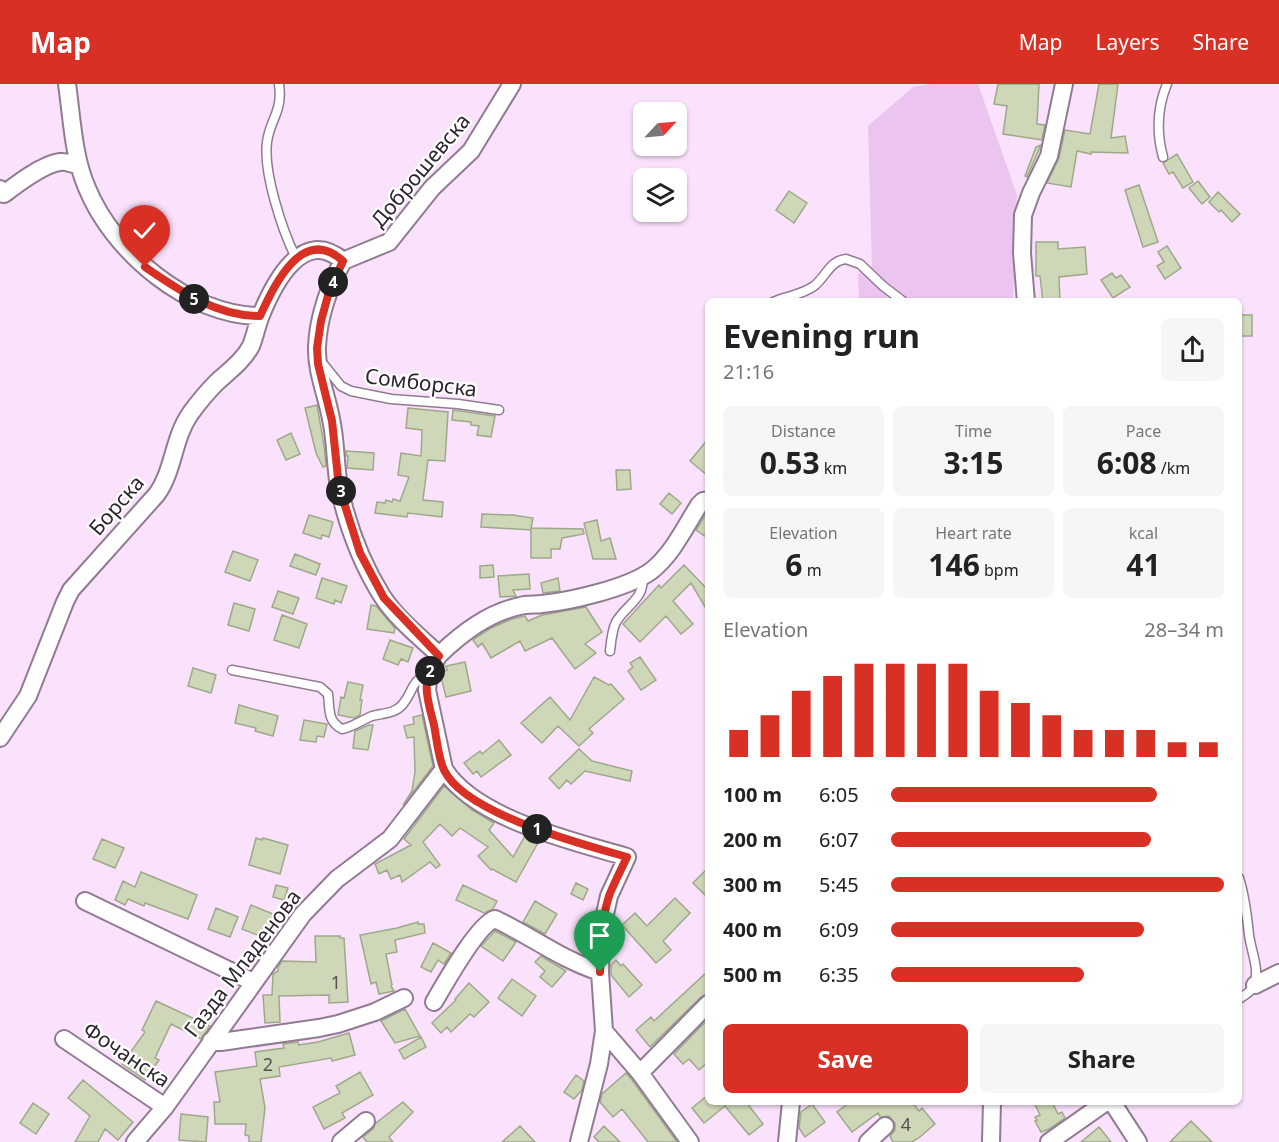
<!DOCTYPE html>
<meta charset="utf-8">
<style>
body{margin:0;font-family:"Noto Sans",sans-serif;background:#f6f6f6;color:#222;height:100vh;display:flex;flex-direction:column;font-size:22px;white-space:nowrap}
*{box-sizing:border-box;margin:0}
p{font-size:20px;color:#767676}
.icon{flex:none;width:33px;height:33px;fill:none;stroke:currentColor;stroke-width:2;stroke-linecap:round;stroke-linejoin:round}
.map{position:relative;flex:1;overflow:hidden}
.details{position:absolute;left:705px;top:214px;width:537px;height:807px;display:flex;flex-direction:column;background:#fff;border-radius:9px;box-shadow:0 2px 4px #0004}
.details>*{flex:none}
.needle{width:39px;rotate:64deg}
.tools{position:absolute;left:633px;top:18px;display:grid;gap:12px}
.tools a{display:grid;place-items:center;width:54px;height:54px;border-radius:9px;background:#fff;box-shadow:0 2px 4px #0004;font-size:30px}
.pin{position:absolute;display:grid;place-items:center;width:51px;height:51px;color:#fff;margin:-62px -26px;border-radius:50% 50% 50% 0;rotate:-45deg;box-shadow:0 0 6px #0007}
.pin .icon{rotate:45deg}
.km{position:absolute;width:30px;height:30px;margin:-15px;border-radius:50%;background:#222;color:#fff;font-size:16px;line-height:30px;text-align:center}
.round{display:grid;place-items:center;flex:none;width:63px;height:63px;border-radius:9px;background:#f6f6f6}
.head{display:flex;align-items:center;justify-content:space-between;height:102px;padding:0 18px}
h1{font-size:33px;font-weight:700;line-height:45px}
.stats{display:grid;grid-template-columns:repeat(3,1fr);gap:9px;height:102px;padding:6px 18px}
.stats div{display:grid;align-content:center;border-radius:9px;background:#f6f6f6;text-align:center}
.stats b{font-size:30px;font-weight:700}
.stats small{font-size:16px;font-weight:400}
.stats p{font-size:16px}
.chart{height:168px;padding:12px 18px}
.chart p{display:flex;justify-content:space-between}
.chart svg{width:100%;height:108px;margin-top:6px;stroke:#d93025;stroke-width:6}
.cta{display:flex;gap:12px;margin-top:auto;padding:12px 18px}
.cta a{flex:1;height:69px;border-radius:9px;background:#d93025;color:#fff;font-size:24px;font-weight:700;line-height:69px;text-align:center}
.cta a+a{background:#f6f6f6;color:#222}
ul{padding:0 18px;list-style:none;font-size:20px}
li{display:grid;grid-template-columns:96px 72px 1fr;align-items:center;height:45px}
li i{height:15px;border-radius:8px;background:#d93025}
header{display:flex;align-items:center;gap:36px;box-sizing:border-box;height:84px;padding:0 30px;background:#d93025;color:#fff}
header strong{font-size:28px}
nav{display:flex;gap:33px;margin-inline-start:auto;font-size:21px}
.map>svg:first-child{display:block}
.green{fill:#ecc4f0}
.building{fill:#ced7b8;stroke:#9fa88b;stroke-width:1.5}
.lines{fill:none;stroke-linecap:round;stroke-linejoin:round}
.service-casing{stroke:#917b92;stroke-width:11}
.minor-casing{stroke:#917b92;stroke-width:20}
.service{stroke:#fff;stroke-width:8}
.minor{stroke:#fff;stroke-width:16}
.route-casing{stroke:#fff;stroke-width:12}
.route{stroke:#d93025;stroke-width:8}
.labels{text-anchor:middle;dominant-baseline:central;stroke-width:4.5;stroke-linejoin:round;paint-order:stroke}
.number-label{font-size:18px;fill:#555250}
.street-label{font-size:21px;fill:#2d252e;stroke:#fff}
</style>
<header>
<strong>Map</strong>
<nav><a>Map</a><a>Layers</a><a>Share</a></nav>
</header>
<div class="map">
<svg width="1279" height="1058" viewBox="0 0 1279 1058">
<rect width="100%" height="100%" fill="#fae2fc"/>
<!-- green -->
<path class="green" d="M930,0H978L1017,111L1013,217H859L858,190L872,183L868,42L913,3Z"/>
<!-- building -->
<path class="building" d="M998,0H1039L1037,40L1045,41L1042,56L1003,50L1007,22L994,20Z
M1099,0H1118L1111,54L1125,52L1128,69L1091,68V70L1077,67L1071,103L1047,99L1059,74L1065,46L1090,50Z
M1041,61L1027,93L1025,92L1036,63Z
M1177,70L1193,98L1183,104L1173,88L1169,90L1163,79Z
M1198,97L1210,113L1202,120L1189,104Z
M1139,101L1158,158L1143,163L1125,106Z
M789,107L807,119L794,139L776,126Z
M1218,108L1240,130L1232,138L1221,126L1219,128L1209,118Z
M1036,158H1058V165L1085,163L1087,190L1059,193L1060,218H1043L1040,192H1036Z
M1167,162L1181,184L1165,195L1157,182L1164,178L1158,168Z
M1112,189L1116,194L1121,191L1130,203L1113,214L1101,196Z
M1239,231H1252V252H1241Z
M317,321L324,361L326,382L323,383L316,369L305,324Z
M408,324L448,328L445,377L428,376L423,416L443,418L442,433L408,429L407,433L375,429L377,418L385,419L386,416L392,418L393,415L400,417L409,393L398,391L401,369L421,372L422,346L406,344Z
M453,326L495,332L491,353L477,351L479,342L471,341V338L452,336Z
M291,349L300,370L286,376L277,356Z
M708,355V392L690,377Z
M346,367L374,369L373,386L347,384L348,372H346Z
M616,386H630L631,405L617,406Z
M669,409L681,419L672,430L660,420Z
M708,427V454L696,446Z
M482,430L513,431L533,434L531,444L583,445L584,450L562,454L560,465H551V474H531V446L481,443Z
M309,431L333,438L329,453L322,451L321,455L303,449Z
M597,436L601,457L610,454L616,475H593L584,439Z
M233,467L258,476L250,497L225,488Z
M295,470L320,480L316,491L290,482Z
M493,481L494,493L480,494V482Z
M684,481L708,506V528L691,499L673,517L693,540L681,550L666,532L640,558L623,540L659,501L661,504Z
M529,490L530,505L513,506L516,512L500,513L498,492Z
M322,494L347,502L341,519L335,516L334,520L316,514Z
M558,494L560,507L543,509L541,499Z
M278,507L299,514L293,530L272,523Z
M234,519L255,525L249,547L228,541Z
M371,521L376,522L395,544L394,549L367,545Z
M586,523L602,548L585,560L596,569L575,585L552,554L525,567L520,557L491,574L482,559L478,563L473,556L491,544L512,535L525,532L528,537L542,531Z
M282,531L307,540L299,564L274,556Z
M390,556L413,564L408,578L401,575L398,581L383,575Z
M640,573L656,596L641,606L628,587L633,583L630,579Z
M465,578L471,607L446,613L440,589L447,586L446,582Z
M193,584L216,591L211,609L188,602Z
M594,593L609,601L611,600L624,615L589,645L593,649L579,662L558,642L542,659L521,639L550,613L570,636Z
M348,598L363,601L360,616H362L360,631L354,634L338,631L341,613L344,614Z
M239,621L278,632L273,652L255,647L256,644L235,639Z
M422,631L433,682L403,721L412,707L415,688L414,653L407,654L404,642L414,640L413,633Z
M304,636L327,640L324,653L317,652L316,658L300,656Z
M369,641H373L368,666L353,664L355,647Z
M499,656L511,671L481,693L477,687L473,690L464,679L480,667L482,670Z
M579,665L592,677L632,687L630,697L585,687L571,700L567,696L559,705L549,694Z
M444,702L472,726L494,739L489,746L513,773L525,752L539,757L516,798L492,785L491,786L478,772L488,763L460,744L452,752L440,740L423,758L440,781L436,784L430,778L402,798L400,791L391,795L387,786L379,790L375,780L411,761L404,755Z
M256,754L262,756L263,754L288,761L280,790L249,781Z
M102,755L124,764L115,784L93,775Z
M708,784V814L693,799Z
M141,788L197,811L188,835L145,819L144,822L128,815L125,821L115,816L123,797L135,803Z
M576,799L588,805L583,816L571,810Z
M276,801L288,804L284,816L273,813Z
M463,801L497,817L493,825L484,829L456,816Z
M675,814L690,829L663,857L671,866L656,879L622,841L635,829L647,842Z
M535,817L557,830L545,850L523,838Z
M251,821L273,830L265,854L242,845Z
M216,824L238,833L230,853L208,845Z
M418,838V840H424L425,849L395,856L397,868L386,870L392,901L391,902L394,907L379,910L376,898L371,900L360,851L397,844Z
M495,847L516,858L503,877L481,862Z
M315,852H340V854H344L348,918L329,919V911L279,912L280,938L265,939L263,911H272L273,890L278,887V883L282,877L316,878Z
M433,859L451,869L444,880L438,876L431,888L421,883Z
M541,872L566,887L552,903L540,893L545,887L535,878Z
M616,876L621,882L623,880L642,901L629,913L611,891V881Z
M708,887V910L701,913L650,963L636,946L651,933L654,937Z
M512,895L536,912L522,932L498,914Z
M469,899L489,918L474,933L470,930L451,948L447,943L441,949L432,939L456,916L455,915Z
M156,917L210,942L201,955L171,940L155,974L159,976L145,996L122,980L145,948L142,946Z
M405,925L420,952L395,959L381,937Z
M708,935V978L699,986L689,975L683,980L674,970Z
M349,949L355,971L332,977L331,974L279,983L280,992L260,995L265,1024L261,1058H249V1052L245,1051L246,1040H215L214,1018H220L215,988L257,982L255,968L284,964L283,960L298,958L299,961L318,958Z
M421,953L426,963L404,975L399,966Z
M360,988L373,1011L342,1029L345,1034L324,1045L313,1023L340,1009L336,1002Z
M626,989L632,996L677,1058H648L622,1025L613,1033L600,1018L602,1010Z
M576,991L584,997L582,1006L574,1015L564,1008Z
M83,996L133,1038L118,1056L105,1045L98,1058H75L90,1032L68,1014Z
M708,1011V1018H746L763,1040L749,1051L725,1022L704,1039L692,1024Z
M403,1018L413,1028L389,1053L393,1058H367L363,1053L373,1045L376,1039Z
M850,1018H912L919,1027L922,1024L935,1040L920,1053L912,1058H893L890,1052L895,1046V1039L889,1032L880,1033L878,1029L852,1048L837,1028Z
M1034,1018H1052L1058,1030L1062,1028L1065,1034L1049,1045L1041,1048L1035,1037L1037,1036L1035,1033L1040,1031Z
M33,1019L49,1030L36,1050L20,1039Z
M812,1020L825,1038L805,1053L799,1044L801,1028Z
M181,1030L208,1033L206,1058L179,1056Z
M1191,1037L1212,1058H1170Z
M520,1042L535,1058H502Z
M604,1042L620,1058H599L594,1053Z
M1099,1043L1111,1058H1081Z"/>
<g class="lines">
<!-- service casing -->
<g class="service-casing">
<path id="service" d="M279,0C283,28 270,35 267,58C263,88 282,146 296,174
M1163,73C1156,47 1157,24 1167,0
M773,218C786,212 802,211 814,202C826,193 829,177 846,175L860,180L883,202L904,218
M320,276L341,302L351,307L391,315L458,320L499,326
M610,567C611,557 612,546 616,538C626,521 646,514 642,492
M232,586L320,603L328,610C330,625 327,637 342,645C353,643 362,636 372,632C383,629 395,630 403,620C415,605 408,601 429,588
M1239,794C1245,813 1247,831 1249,851C1251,866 1259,884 1255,898C1253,907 1246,910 1239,915"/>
</g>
<!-- minor casing -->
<g class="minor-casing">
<path id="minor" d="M67,0C72,34 73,72 87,104C113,168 189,232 260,232
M0,105L4,110C17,100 43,80 60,78C67,77 73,81 79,81
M343,177C329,202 318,234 317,263C316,287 327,312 331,335C336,357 335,380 339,403C347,440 362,480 382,512C397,535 420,553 439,571L429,587L427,606L444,685C475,735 573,757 627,773L609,812L605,830L601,853L600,888L604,947L599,980L579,1058
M343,177L389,158L432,104L471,67L512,0
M1026,218L1022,169L1023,131L1031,109L1049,72L1064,0
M439,571C462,549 488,529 520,522C527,520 535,521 542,520C571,517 628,504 651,487C672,471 685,443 699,421L703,417L708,416
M0,654L28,612L65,518L71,506L157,410C174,386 173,355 190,330C198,319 207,308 217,298C229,287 243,277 251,262C255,252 257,241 261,231C274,199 303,142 343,177
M85,817L253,898
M1255,901L1279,889
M434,918C444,901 478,840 495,835C531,852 562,876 600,888
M604,947L640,989L690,1058
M64,955L165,1023
M211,957L221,958L319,944L338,940L375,928L404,914
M640,989L708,920
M1112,1018L1138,1058
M135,1058L165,1023L303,830L337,795L390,755L444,685
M341,1058L366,1037
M787,1058L791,1018
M868,1058L885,1042
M991,1058L992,1018
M1049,1058L1106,1018"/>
</g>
<!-- service -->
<use href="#service" class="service"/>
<!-- minor -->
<use href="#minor" class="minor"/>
</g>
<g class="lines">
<!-- route casing -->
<g class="route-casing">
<path id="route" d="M145,183C180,207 216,232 260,232C274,202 302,140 343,177L329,208L321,237L317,264L318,280L332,337L339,403L360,469L384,514L439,572C436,576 431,582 429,587C423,604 430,625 434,641C437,656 438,673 444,686C465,730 582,760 627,773C621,786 614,799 609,812C601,837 601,862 600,888"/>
</g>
<!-- route -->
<use href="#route" class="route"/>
</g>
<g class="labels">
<!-- number labels -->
<g class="number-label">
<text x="336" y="898">1</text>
<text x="268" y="980">2</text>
<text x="906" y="1040">4</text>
</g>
<!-- street labels -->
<g class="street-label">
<text transform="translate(420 86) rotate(-50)">Доброшевска</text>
<text transform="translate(421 298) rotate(7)">Сомборска</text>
<text transform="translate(116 421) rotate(-49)">Борска</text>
<text transform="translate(242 879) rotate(-53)">Газда Младенова</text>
<text transform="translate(127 970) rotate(34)">Фочанска</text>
</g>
</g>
</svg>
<div class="tools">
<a><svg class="needle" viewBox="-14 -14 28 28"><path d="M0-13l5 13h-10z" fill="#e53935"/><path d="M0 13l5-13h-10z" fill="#767676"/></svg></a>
<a><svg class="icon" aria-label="layers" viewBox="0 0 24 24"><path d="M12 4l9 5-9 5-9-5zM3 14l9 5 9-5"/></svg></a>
</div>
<div class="pin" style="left:600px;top:888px;background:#1e9e55"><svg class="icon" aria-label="arrive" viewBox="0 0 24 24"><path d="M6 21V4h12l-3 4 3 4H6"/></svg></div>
<div class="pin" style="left:145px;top:183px;background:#d93025"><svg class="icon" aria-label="check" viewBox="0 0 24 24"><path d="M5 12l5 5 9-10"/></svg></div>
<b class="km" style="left:537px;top:745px">1</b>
<b class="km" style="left:430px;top:587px">2</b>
<b class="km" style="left:341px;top:407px">3</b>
<b class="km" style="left:333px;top:198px">4</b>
<b class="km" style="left:194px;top:215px">5</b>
<section class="details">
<div class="head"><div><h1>Evening run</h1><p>21:16</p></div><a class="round"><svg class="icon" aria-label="share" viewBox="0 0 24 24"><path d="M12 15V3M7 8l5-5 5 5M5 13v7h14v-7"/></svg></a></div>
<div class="stats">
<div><p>Distance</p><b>0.53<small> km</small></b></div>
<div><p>Time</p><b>3:15</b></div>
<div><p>Pace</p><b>6:08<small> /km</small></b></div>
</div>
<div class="stats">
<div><p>Elevation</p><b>6<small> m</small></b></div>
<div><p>Heart rate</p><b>146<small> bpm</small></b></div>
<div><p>kcal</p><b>41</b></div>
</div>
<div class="chart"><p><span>Elevation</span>28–34 m</p>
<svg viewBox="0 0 160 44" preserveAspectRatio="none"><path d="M5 44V33M15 44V27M25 44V17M35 44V11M45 44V6M55 44V6M65 44V6M75 44V6M85 44V17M95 44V22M105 44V27M115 44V33M125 44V33M135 44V33M145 44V38M155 44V38"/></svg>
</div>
<ul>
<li><b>100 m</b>6:05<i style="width:80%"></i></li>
<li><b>200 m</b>6:07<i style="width:78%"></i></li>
<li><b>300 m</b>5:45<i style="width:100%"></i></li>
<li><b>400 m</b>6:09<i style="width:76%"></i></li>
<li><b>500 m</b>6:35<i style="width:58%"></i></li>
</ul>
<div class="cta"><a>Save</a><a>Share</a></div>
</section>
</div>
